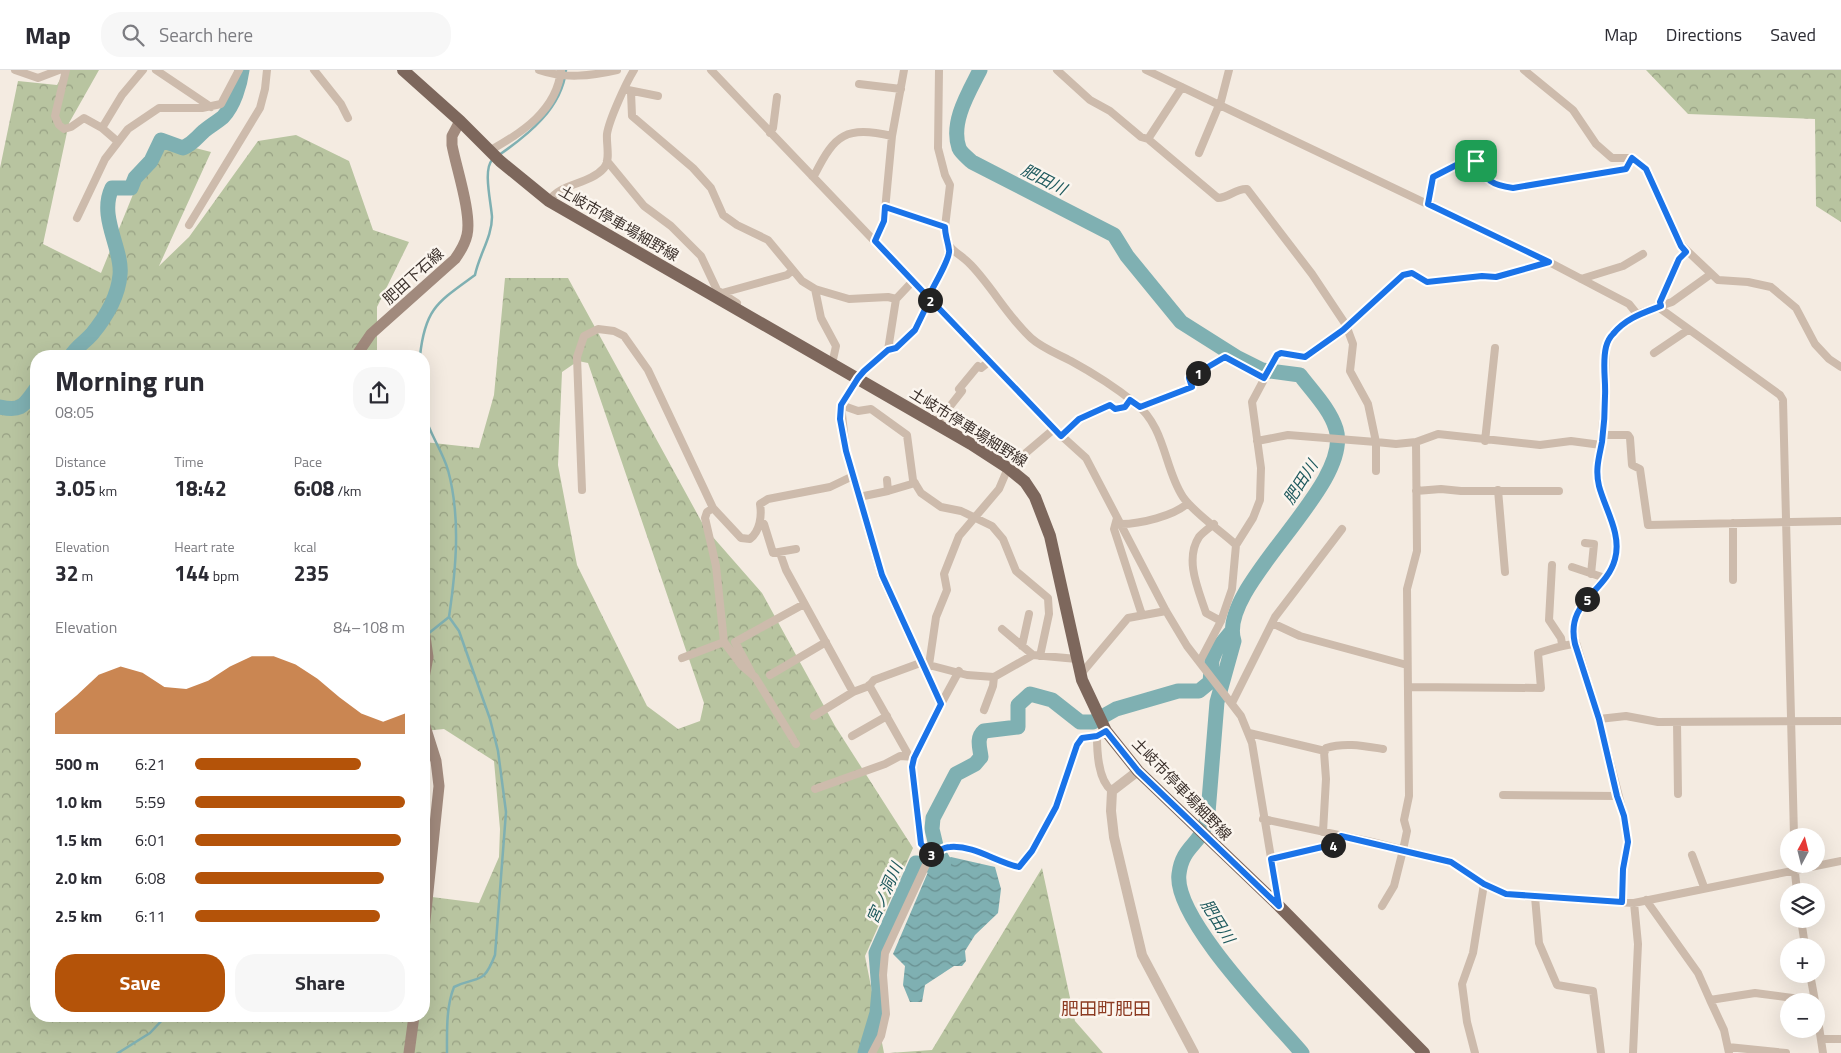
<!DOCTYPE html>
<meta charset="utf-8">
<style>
body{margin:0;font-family:"Titillium Web","Noto Sans JP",sans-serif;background:#f7f7f7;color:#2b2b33;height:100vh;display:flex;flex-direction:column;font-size:19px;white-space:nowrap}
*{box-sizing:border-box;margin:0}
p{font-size:16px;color:#7c7c81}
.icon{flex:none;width:28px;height:28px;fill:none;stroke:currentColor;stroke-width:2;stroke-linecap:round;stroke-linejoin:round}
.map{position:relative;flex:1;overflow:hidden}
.side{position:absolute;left:30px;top:280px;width:400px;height:672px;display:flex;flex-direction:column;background:#fff;border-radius:20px;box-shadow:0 5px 20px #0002}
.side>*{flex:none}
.needle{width:32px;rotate:7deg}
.controls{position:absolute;left:1780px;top:758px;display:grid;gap:10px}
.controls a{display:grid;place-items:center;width:45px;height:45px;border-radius:50%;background:#fff;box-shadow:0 5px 20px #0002;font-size:25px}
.pin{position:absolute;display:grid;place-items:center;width:42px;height:42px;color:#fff;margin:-21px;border-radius:10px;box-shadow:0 2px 8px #0006}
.km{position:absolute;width:25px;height:25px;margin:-12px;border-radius:50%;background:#222;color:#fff;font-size:14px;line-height:25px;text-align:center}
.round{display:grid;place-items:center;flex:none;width:52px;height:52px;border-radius:20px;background:#f7f7f7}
.head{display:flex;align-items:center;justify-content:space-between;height:85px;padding:0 25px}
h1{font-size:28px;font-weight:700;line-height:38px}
.figures{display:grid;grid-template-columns:repeat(3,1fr);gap:8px;height:85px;padding:5px 25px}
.figures div{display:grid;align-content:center}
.figures b{font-size:21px;font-weight:700}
.figures small{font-size:14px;font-weight:400}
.figures p{font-size:14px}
.chart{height:140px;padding:10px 25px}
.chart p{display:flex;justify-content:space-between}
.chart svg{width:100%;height:90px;margin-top:5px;fill:#b45309;opacity:.7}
.cta{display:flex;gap:10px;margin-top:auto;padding:10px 25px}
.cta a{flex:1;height:58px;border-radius:20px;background:#b45309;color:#fff;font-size:20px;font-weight:700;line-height:58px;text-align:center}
.cta a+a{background:#f7f7f7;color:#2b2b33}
ul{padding:0 25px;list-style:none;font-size:16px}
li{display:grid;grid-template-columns:80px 60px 1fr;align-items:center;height:38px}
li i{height:12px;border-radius:6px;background:#b45309}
header{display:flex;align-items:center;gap:30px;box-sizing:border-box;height:70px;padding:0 25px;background:#fff;border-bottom:1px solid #e1e1e2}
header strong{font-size:24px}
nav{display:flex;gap:28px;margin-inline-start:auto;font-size:18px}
.search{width:350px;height:45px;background:#f7f7f7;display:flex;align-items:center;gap:12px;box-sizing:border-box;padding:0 18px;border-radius:20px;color:#7c7c81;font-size:19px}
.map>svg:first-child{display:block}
.forest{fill:url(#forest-crowns);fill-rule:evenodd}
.water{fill:url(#water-waves)}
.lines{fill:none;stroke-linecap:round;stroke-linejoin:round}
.stream{stroke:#7fb0b2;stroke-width:2.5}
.river{stroke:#7fb0b2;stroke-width:15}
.minor{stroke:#cdbbac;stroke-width:8}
.tertiary{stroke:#cdbbac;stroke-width:10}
.secondary{stroke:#a18a7d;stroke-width:11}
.primary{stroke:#7d675c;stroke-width:12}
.route-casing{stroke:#fff;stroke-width:10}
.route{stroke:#1a73e8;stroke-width:6}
.labels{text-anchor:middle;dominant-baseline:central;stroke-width:5;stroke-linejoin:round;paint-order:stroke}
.street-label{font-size:15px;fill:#3b302b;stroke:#fbf5ee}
.water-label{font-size:16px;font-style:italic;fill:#1f5a5e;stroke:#fbf5ee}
.quarter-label{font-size:18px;fill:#8c3b22;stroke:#fbf5ee}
</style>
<header>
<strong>Map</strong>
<div class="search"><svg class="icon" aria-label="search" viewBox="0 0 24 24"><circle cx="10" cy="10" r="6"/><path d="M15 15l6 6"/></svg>Search here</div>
<nav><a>Map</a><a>Directions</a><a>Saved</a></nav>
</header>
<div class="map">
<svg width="1841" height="983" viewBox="0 0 1841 983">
<defs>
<pattern id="forest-crowns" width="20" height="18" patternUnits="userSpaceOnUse" patternTransform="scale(1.25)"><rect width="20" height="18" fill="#b8c4a0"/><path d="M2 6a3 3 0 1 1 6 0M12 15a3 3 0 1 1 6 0" fill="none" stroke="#97a083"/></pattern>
<pattern id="water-waves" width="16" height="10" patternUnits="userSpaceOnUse" patternTransform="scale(1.25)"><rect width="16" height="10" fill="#7fb0b2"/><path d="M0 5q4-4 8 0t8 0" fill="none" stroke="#699091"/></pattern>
</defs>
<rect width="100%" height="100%" fill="#f4ebe1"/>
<!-- forest -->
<path class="forest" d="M65,0H99L69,53L43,174L101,203L156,68L211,82L159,196L189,167L258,71L296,65L349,91L373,160L409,172L377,237V286H36V946H424V793L432,827L479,833L499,787L500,759L494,691L444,659L424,661V372L479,378L494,325L505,208H568L705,458L762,523L835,656L913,778L865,886L884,983H0V98L18,11L57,15ZM578,291L588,293L704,633L700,651L678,659L647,636L577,495L558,395L562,302Z
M1646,0H1841V152L1816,136L1815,49L1688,44Z
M1042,798L1075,951L1103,983H889L932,980Z"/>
<!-- water -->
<path class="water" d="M951,787L995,797L1001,819L998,843L975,865L965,881L966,891L962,896H954L925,915L922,932H910L903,915L905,896L893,884L931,795Z"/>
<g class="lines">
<!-- stream -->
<path class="stream" d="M499,85C528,65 562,38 566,0
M420,286C425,238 438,232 475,205C479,185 492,167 492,147C491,132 483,100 492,90
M424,343C429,363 442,380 448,400C461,448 456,499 449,547L429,563
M118,983L150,963L166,946
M447,983C447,961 446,937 454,917C479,905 483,916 495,885L506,742L498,681L490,649L459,561L449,547"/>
<!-- river -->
<path class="river" d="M980,0C969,22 950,52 959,78C961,83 968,88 972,92L1114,165L1127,186L1181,252L1238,288L1262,300L1300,305C1312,321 1330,339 1336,359C1354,416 1216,517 1234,571L1217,632L1208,743C1207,748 1206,753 1204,758C1198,775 1182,778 1179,804C1173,848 1273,949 1302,983
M71,286C76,277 85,272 92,264C106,247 118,227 120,205C123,179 98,147 112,118H131L135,108L151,91L161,70L183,78C194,73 196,68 204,61C210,56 217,52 223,47C234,35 240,15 242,0
M0,337C22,342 24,335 36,319
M865,983L877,943L879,921L876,883L916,793L934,796L944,792L937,780L932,759L933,748L956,704L975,694L981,687C980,678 976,668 984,661L1018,657V635L1030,624L1052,630L1080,652H1093L1116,639L1178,621H1199L1210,612L1212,590L1216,580L1231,562"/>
<!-- minor -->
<path class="minor" d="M15,0L38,8L59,0
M66,0L55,46L59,55L64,59L71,57L84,48L102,58L122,25L143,0
M156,0L211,37
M314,0L341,34L348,48
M539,0C565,9 591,6 617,0
M711,0L1054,359L1086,388L1166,541L1187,576L1241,646L1252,673L1279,836
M939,0L938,78L945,105L950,115L945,157
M1057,0L1090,30L1110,41L1141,67L1148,69
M1146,0L1549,192L1629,234L1637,244
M1524,0L1573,40L1596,74L1612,88H1632L1646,99L1681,175L1718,210L1748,212L1771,217L1796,238L1815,274L1829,289L1841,297
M859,14L901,19
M1182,17L1148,69L1218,128C1229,128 1236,118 1247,119L1312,204L1346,255L1353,274L1350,301L1368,334L1376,372L1396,374L1416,372L1438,364L1540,375L1571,371L1601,375
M628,20L658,26
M631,22L632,46L693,98L711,118L723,145L737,155L768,170L802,211L815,219L849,229L888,227L896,229
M1220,35L1229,0
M102,58L117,71
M770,63L773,58L777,27
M489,81C522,63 557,40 561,0
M1199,83L1219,35
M607,91L644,136L671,156L701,186L717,220L737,233
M812,106L815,104C835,64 846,56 892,66
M549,131C560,113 589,115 604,98C611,90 606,74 607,64C609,50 626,13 634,0
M1428,134L1433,107L1470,88C1478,92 1478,99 1484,106C1492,115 1502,116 1513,118L1626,99L1632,88
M885,137L945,157C945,182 957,180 971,195C993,218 1008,247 1031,268C1042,278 1058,284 1071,291C1093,303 1115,317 1135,333C1166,357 1164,399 1183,427C1194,443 1221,461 1236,475
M77,148L105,89L128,59L159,38H202L221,34L239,0
M189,155L260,38L265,19L267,0
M875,171L884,151L892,66L904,0
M1581,209L1623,196L1643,184
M815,219L821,248L836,276L832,294
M722,223L787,205L792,201
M928,227C935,215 952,187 948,175
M1661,236L1660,232L1679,189L1686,182
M1658,237L1780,325L1783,330L1794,766
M888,280C910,273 921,250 930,229
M1654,283L1688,260
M841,335L858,341L871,339L907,365L913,410L921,423L941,437L961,441L992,456L1003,469L1016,501L1048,528L1049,544L1040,586
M1140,337L1192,317L1189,308L1225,287L1264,308
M932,351L940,349L962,321L959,319L978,296L981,298L990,291
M1061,365L1079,349L1110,335L1115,339L1125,337L1130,330
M1602,365H1628L1630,368L1632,395L1640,399L1648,455L1841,451
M1257,371L1288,365L1376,372V401
M1485,371L1495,278
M582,420L577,287L584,266L598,259L614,261L624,266L648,300L713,438L741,468L750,469C760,461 762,446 760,434L768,429L830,417L853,406
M1498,420L1505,502
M888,421L915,413
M1416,421L1441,419L1461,421H1559
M859,427L888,421L887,410
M1117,448L1114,459L1142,545
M760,451L764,454L773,483L796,479
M1733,453V510
M1121,454C1140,454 1174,446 1188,433
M1214,454C1209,458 1202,463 1199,467C1184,490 1199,521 1206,543L1221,551
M1585,473L1594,474L1591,504
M780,483L786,500L853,622L869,616L874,610L923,592
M1552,495L1549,550L1561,568L1562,574
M1572,497L1605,508
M1272,553L1300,566L1407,595
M1002,559L1033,585
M724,572L742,596L755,607L796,674
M1022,576L1029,544
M682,588L724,572L716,496L705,448L707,442L713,438
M1200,591L1221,551L1232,519L1236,475L1253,448L1260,430L1261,398L1252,332L1277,285L1281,283L1305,287L1343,260L1403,205L1412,203L1427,212L1481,206L1496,207L1549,192
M925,594L967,605L994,607L1033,585L1077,589
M929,595L936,547L947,520L944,504L959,466L999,419L1008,398L1054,359
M751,602L735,572L804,534
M1081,604L1128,548L1166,541
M770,605L826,572
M869,615L909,686
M1408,617L1541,618L1538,583C1551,579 1562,575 1575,574
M1232,633L1275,547L1342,459
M941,634L959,601
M984,640L993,616L994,607
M814,646L853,622
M1599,649L1626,646L1658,652L1841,651
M1677,652L1678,724
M1249,663L1325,681
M852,666L887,646
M1097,666C1097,683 1098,710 1112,721
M815,719L885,694L900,686L915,687
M1503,725L1617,726
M1263,749L1372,772L1451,792L1484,814L1506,824L1535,827L1634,833L1841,791
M1323,762L1326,709L1324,682L1326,678C1345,672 1364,676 1383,679
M931,784C939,783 942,777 950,777C974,775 996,792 1019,797L1031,781L1056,737L1077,675L1082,668L1097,666L1106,661
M1692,785L1704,817
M1271,789L1335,774L1341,766
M1794,794L1797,821
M1535,827L1539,873L1557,915L1593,921L1601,983
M1646,830L1698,903L1710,930
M1622,832L1623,799L1628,772L1624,746L1599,649L1574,566L1575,549L1581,536L1612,499L1617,479L1613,455L1599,417L1597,394L1601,375L1605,327L1606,276L1613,263L1637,244L1672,232L1711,204
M1382,836L1394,816L1403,780L1407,761L1404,750L1409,726L1407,519L1417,481L1416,372
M1801,849L1805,876
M1810,904L1815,931
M1816,937L1823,983
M1822,969H1841
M1728,977L1786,983
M872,983L881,966L886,944L883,905L885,883L931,784L921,774L912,697L914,688L941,634L881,505L846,381L841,335L864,301L888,280L896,229L912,212
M1475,983L1467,952L1462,914L1473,883L1484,814
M1633,983L1638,874L1634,833
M1729,983L1724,960L1710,930L1755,923L1815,931"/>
<!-- tertiary -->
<path class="tertiary" d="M1138,701L1112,721L1111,741L1114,767L1142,885L1194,983"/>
<!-- secondary -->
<path class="secondary" d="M356,286L371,264L455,189C460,182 465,174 467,165C472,144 456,97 452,75V66L460,51
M424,559L428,587L424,608
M424,653L436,691L439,716L424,860
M409,983L414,946"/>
<!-- primary -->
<path class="primary" d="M403,0L460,51L500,91L549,131L971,374L1008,398L1025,412L1035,427L1050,466L1082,610L1106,661L1138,701L1279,836L1424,983"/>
</g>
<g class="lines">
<!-- route casing -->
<g class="route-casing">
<path id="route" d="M1476,91L1470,88L1433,107L1428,134L1549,192L1496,207L1482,206L1427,212L1412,203L1403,205L1343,260L1305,287L1281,283L1277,285L1264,308L1225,287L1189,308L1192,317L1140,337L1130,330L1125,337L1115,339L1110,335L1079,349L1061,366L930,229L928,227L875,171L884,151L885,137L945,157C945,166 948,171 949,180C951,187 932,219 928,227L930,229L915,260L896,278L888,280L864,301L858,308L841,335L840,349L846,381L882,505L941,634L914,688L912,697L921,774L931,784C938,783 942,777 950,777C974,775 996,792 1019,797L1032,781L1056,737L1077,675L1082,668L1097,666L1106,661L1138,701L1279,836L1271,789L1335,774L1341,766L1451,792L1484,814L1506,824L1622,832L1623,799L1628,772L1624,746L1617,726L1599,649L1575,574C1565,531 1606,523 1615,489C1622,464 1605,439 1599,416C1595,400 1599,387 1602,372C1604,357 1605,341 1605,326C1606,311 1602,293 1606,277C1607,273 1610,267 1613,264C1626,248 1643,243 1661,236L1660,232L1679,189L1686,182L1681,176L1646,99L1632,88L1626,99L1513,118C1491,115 1487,111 1476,91"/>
</g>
<!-- route -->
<use href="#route" class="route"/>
</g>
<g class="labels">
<!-- street labels -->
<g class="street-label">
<text transform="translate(619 153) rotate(30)">土岐市停車場細野線</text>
<text transform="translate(413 206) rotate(-42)">肥田下石線</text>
<text transform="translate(969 357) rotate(32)">土岐市停車場細野線</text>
<text transform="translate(1182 719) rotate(46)">土岐市停車場細野線</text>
</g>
<!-- water labels -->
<g class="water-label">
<text transform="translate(1044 109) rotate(27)">肥田川</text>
<text transform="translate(1300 412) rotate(-57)">肥田川</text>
<text transform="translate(884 823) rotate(-66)">宮ノ洞川</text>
<text transform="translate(1218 851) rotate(58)">肥田川</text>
</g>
<!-- quarter labels -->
<g class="quarter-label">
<text x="1106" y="938">肥田町肥田</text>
</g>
</g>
</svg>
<div class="controls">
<a><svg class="needle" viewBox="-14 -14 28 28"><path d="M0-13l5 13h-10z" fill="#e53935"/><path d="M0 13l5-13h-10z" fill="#7c7c81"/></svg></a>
<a><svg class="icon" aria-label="layers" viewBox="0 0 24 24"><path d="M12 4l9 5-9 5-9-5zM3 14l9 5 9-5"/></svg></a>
<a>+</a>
<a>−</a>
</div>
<div class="pin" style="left:1476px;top:91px;background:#1e9e55"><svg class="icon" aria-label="arrive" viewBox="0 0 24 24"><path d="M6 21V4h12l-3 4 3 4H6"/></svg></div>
<b class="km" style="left:1198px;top:303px">1</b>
<b class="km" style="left:930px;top:230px">2</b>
<b class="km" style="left:931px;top:784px">3</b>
<b class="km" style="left:1333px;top:775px">4</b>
<b class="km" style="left:1587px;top:529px">5</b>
<section class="side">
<div class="head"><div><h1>Morning run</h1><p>08:05</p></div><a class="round"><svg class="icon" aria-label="share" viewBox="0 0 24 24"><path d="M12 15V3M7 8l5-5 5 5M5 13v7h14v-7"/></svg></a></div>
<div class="figures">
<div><p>Distance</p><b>3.05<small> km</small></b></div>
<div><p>Time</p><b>18:42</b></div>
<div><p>Pace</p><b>6:08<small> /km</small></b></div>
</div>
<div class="figures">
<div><p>Elevation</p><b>32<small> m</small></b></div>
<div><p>Heart rate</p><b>144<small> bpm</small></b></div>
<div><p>kcal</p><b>235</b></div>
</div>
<div class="chart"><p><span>Elevation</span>84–108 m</p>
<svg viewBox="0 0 160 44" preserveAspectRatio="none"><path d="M0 44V34L10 25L20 15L30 11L40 14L50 21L60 22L70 18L80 11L90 6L100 6L110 10L120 17L130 26L140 34L150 38L160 34V44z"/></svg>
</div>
<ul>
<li><b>500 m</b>6:21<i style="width:79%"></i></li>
<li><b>1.0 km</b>5:59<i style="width:100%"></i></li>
<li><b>1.5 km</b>6:01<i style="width:98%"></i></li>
<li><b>2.0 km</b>6:08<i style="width:90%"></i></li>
<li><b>2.5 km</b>6:11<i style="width:88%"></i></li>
</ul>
<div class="cta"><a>Save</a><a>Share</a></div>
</section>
</div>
